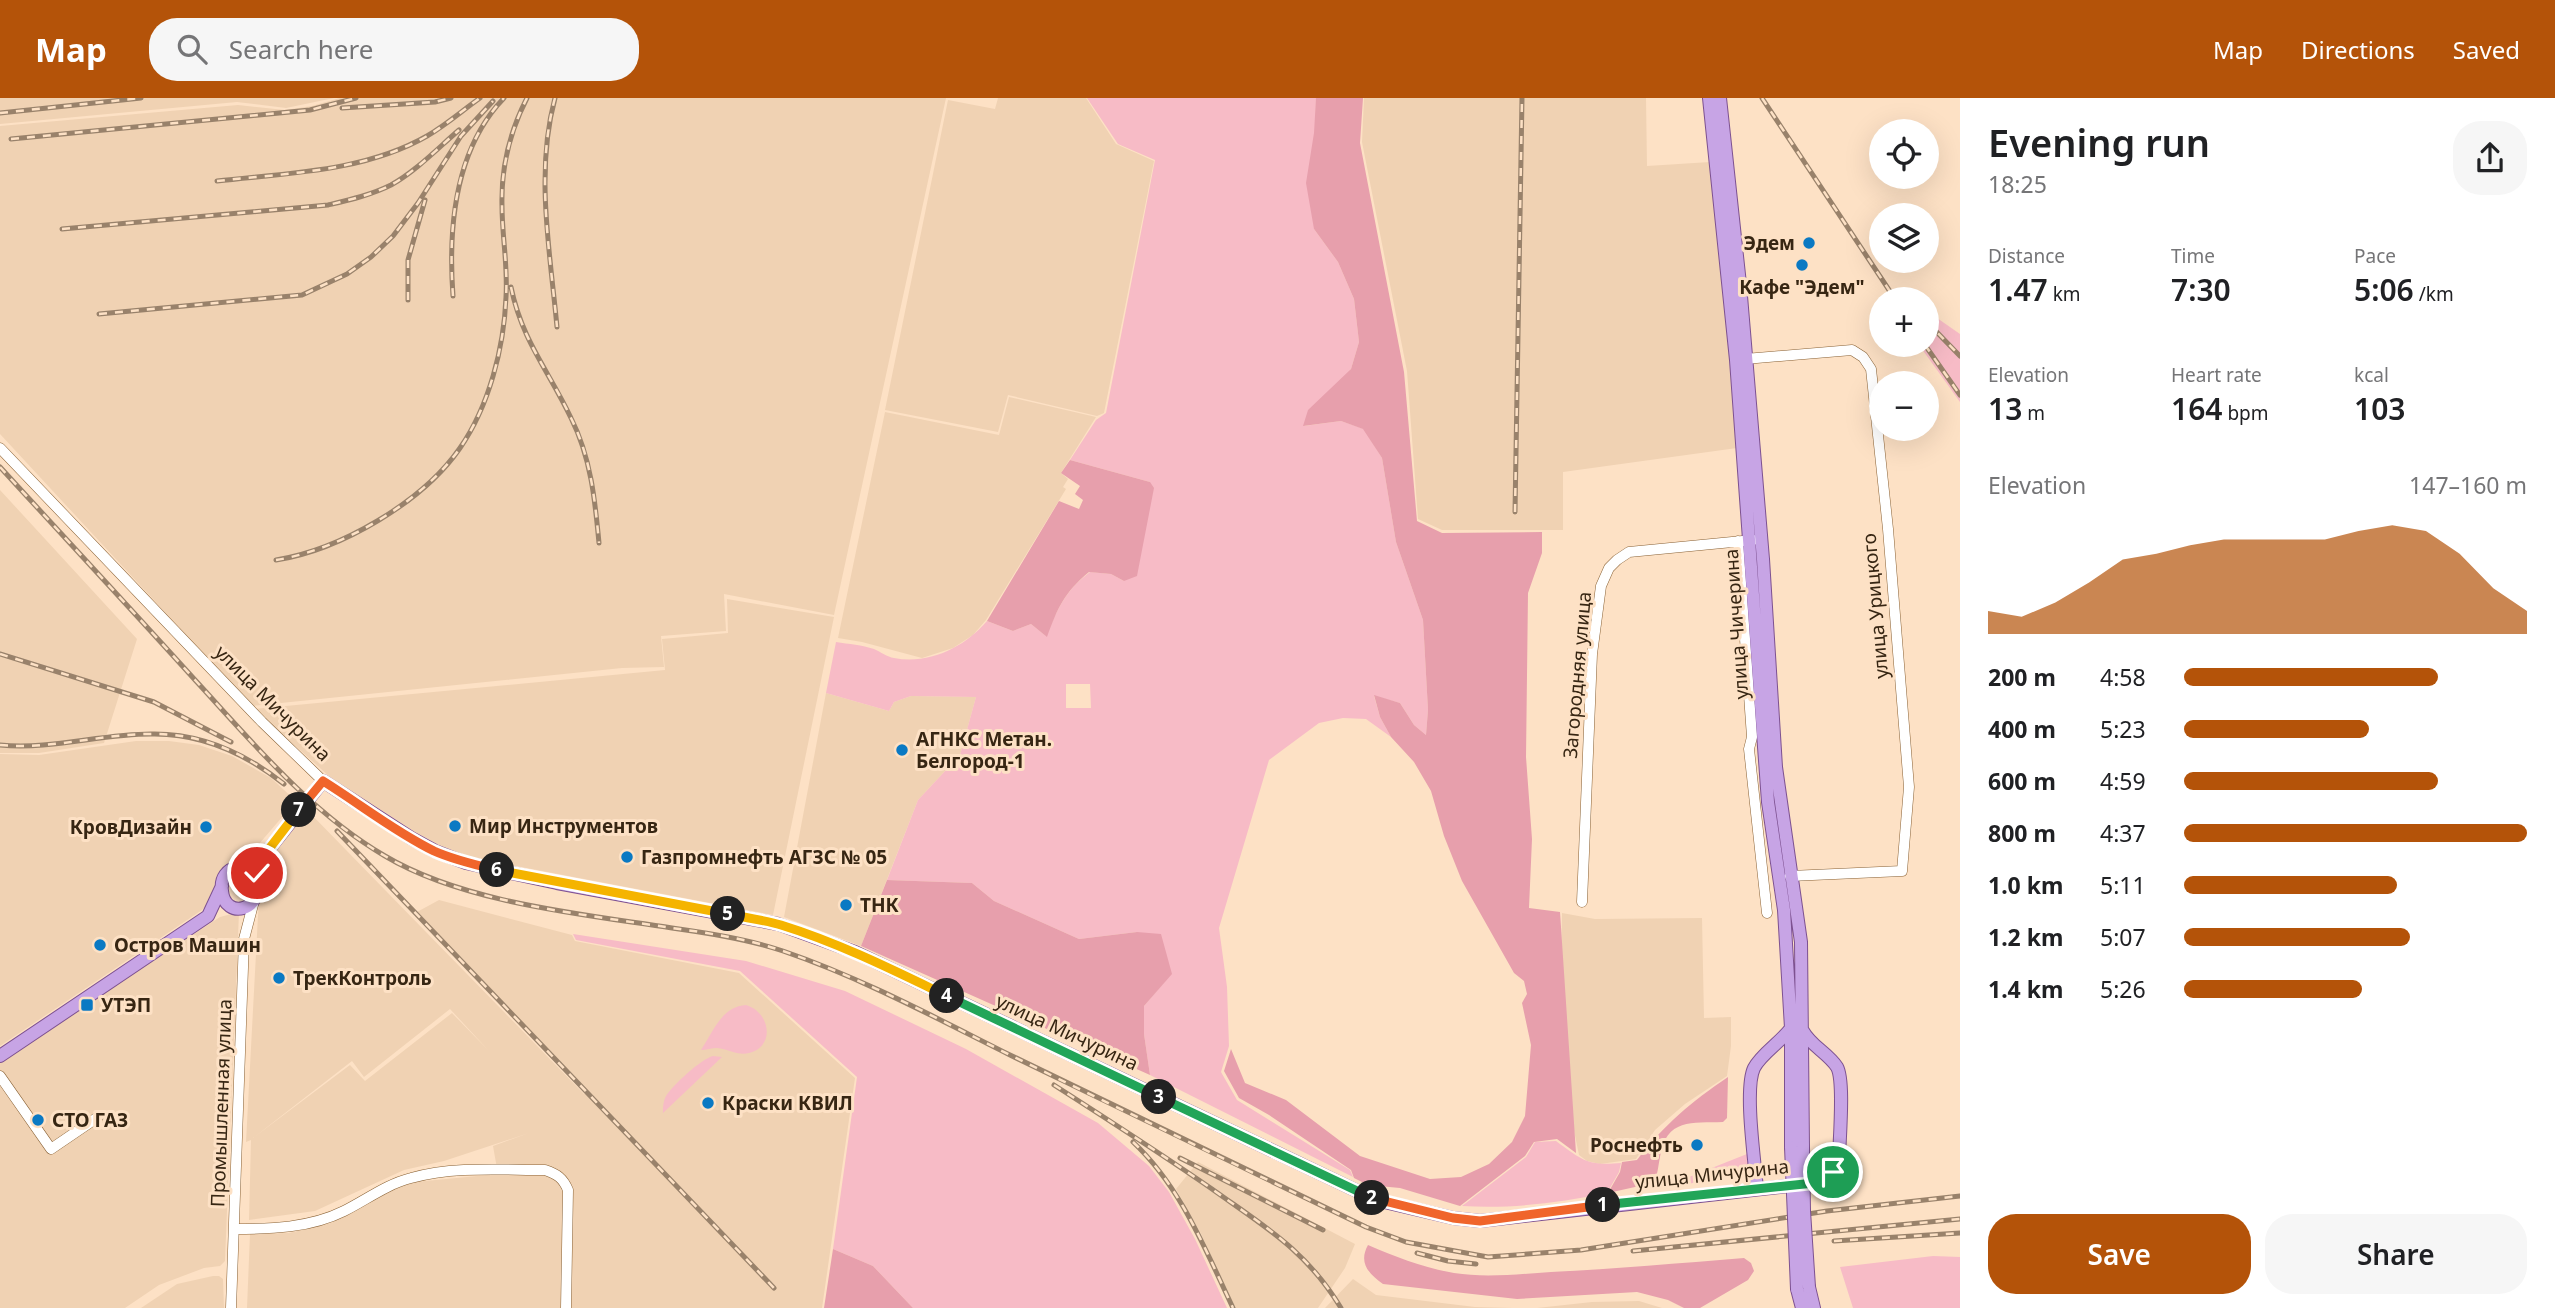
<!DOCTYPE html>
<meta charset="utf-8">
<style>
body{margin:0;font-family:"Noto Sans",sans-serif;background:#f6f6f6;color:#202124;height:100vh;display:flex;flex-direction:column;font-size:26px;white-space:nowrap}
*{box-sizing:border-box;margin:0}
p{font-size:23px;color:#757577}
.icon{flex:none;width:38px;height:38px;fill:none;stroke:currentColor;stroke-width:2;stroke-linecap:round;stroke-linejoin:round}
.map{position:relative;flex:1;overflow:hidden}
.side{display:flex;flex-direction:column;background:#fff;width:595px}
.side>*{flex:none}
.buttons{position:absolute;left:1869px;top:21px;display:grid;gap:14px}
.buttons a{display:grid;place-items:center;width:70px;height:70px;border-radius:50%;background:#fff;box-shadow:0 7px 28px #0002;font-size:35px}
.pin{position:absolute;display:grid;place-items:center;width:60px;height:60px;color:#fff;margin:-30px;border:4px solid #fff;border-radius:50%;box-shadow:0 2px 7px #0007}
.km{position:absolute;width:35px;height:35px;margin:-18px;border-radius:50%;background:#222;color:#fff;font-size:19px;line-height:35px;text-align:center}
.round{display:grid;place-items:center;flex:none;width:74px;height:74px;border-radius:28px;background:#f6f6f6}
.headline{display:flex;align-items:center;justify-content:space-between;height:119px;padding:0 28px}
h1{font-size:38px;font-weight:600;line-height:52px}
.figures{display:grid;grid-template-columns:repeat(3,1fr);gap:10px;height:119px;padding:7px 28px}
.figures div{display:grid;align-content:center}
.figures b{font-size:30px;font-weight:600}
.figures small{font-size:19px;font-weight:400}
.figures p{font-size:19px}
.chart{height:196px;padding:14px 28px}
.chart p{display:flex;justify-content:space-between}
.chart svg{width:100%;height:126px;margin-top:7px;fill:#b45309;opacity:.7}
.action{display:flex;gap:14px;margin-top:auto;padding:14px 28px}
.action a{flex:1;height:80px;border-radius:28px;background:#b45309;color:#fff;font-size:28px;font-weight:600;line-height:80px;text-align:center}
.action a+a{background:#f6f6f6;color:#202124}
ul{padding:0 28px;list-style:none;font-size:23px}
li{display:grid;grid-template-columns:112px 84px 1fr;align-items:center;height:52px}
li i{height:18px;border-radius:9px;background:#b45309}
header{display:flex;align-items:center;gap:42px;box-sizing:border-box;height:98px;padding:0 35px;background:#b45309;color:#fff}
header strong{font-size:33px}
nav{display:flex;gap:38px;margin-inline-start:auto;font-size:24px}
.search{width:490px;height:63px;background:#f6f6f6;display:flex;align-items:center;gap:18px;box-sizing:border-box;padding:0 24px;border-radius:28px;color:#757577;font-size:26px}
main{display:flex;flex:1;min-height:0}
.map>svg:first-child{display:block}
.built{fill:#f0d2b3;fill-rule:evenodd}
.green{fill:#f7bbc6;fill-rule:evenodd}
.forest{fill:#e79fac}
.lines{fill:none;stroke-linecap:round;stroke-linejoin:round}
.minor-casing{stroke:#896134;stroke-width:11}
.major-casing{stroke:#7d5190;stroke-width:14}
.minor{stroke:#fff;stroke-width:10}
.major{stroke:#c7a4e5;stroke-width:12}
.rail-casing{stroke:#99826b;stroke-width:5}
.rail{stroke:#fde1c5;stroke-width:2.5;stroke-dasharray:8;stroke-linecap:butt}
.major-bridge-casing{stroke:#7d5190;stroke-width:14;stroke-linecap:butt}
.major-bridge{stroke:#c7a4e5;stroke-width:12}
.split-1-casing{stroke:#fff;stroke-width:14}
.split-2-casing{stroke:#fff;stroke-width:14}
.split-3-casing{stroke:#fff;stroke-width:14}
.split-4-casing{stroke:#fff;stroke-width:14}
.split-5-casing{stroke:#fff;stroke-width:14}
.split-6-casing{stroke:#fff;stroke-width:14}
.split-7-casing{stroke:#fff;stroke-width:14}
.split-8-casing{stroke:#fff;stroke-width:14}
.split-1{stroke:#22a559;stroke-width:9}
.split-2{stroke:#f0652b;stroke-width:9}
.split-3{stroke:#22a559;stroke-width:9}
.split-4{stroke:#22a559;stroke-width:9}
.split-5{stroke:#f5b400;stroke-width:9}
.split-6{stroke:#f5b400;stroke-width:9}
.split-7{stroke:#f0652b;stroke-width:9}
.split-8{stroke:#f5b400;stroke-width:9}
.poi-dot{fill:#0a79c3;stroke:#fde1c5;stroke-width:2.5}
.labels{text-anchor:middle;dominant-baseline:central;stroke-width:6;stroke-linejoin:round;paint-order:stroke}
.poi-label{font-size:19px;font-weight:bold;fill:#372613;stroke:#fde1c5;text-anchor:start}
.street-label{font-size:19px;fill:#372613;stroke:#fde1c5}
</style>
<header>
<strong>Map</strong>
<div class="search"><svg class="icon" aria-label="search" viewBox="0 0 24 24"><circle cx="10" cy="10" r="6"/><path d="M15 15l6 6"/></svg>Search here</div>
<nav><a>Map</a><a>Directions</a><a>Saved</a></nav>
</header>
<main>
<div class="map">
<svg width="1960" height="1210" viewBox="0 0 1960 1210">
<rect width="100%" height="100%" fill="#fde1c5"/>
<!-- built -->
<path class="built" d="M0,0H334L286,10L237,4L0,26Z
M340,0H946L834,517L724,496L726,533L661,538L664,569L622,570L252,608L0,336V28L238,7L285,12L312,8Z
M998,0H1086L1116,46L1154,63L1104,315L1097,318L1008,297L998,334L885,312L948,2L995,11Z
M1364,0H1646L1647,68L1710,64L1725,205L1737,350L1563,374V432H1442L1418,421L1407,273L1362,44Z
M1009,299L1096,319L1061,375L1068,381L1063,389L1066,391L986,522L973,537L953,550L922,560L862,544L838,540L885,314L999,337Z
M0,392L137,541L104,645L39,655H0Z
M727,501L834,519L773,817L453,756L401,731L330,679L254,611L665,572L662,541L728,535Z
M826,595L889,613L894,604L911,598L976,599L960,657L918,702L861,848L784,819Z
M136,643H169L199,647L232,658L271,680L296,703L202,812L0,948V656L39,657Z
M308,713L584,996L588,993L417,814L439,802L572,837L575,843L739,875L855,980L822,1210H247L250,1136L289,1135L331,1125L398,1089L415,1084L498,1076L493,1048L529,1035L444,1063L404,1072L315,1113L249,1122L251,1042L246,1044L260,780L263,769ZM450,911L489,953L452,915L365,983L350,967L253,1040L352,963L364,979Z
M239,814L225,1163L220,1168L204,1170L159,1187L125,1210H0V963L220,819Z
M1562,815L1595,821L1702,820L1704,920L1731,919V948L1727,978L1685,1006L1655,1032L1636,1061L1600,1066L1587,1063L1579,1057L1571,1018L1559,999Z
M1198,1064L1355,1146L1345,1170L1318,1210H1235L1201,1136L1176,1091Z
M213,1178H219L223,1181L224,1210H141L177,1186Z
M1353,1181L1376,1197L1475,1209L1513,1210H1325Z
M1639,1203L1662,1210H1537L1592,1204Z"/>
<!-- green -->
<path class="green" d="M1087,0H1316L1314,131L1338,164L1354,201L1359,244L1351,271L1304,328L1341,323L1364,331L1382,360L1396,444L1423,522L1428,612L1426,637L1414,627L1400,605L1374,598L1380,619L1391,639L1366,621L1343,620L1319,625L1269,662L1219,830L1227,889L1229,948L1221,974L1237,1002L1350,1072L1353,1079L1150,977L1144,936V908L1171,876L1137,834L1079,841L994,803L972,785L887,782L918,702L960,657L976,599L911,598L894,604L889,613L826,595L836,544C849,546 862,547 874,551C881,554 887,559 894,560C929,567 965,549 987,523L1013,533L1031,526L1046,538C1059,509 1064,494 1090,474L1111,476L1124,483L1150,384L1070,362L1096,322L1106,315L1155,62L1118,46ZM1066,586H1090L1091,610H1066Z
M1927,213L1960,236V304L1919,247H1927Z
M573,836L746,863L845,893L966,951L1098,1025L1149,1068L1169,1094L1195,1141L1227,1210H913L873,1168L833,1151L857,979L740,873L576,842Z
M746,907C770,914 776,948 749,955C738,958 729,951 717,950C712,950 706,952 701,952C713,934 722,908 746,907Z
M713,958L722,959L663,1015C663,1009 663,1004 666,998C673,987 701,961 713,958Z
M1556,1043C1582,1062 1587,1068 1621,1065L1619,1074L1607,1095C1558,1105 1512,1111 1462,1108L1526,1059L1535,1044Z
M1747,1056L1750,1065L1741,1077L1669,1089L1674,1085Z
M1933,1158L1960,1159V1210H1853L1840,1169Z"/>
<!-- forest -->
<path class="forest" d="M1316,0H1363L1360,45L1404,274L1417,423L1442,435L1542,434V455L1528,495L1526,659L1532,741L1529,810L1560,814L1576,1055L1557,1041L1534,1044L1525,1058L1460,1108L1400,1090L1368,1087L1354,1080L1351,1072L1269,1017L1239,1000L1224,973L1231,951L1245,985L1286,1002L1360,1058L1430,1081L1461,1079L1489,1066L1512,1044L1525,1018L1531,947L1522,905L1527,896L1524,883L1514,875L1462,783L1444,738L1431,693L1414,664L1391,639L1380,619L1374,597L1400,605L1414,627L1426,637L1428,612L1423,522L1396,444L1382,360L1363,331L1341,323L1303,328L1308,312L1351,271L1359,244L1354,201L1338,164L1314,131L1306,85L1314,35Z
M1070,362L1150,384L1154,390L1137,478L1124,483L1111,476L1089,474C1064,495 1058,509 1047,539L1031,526L1013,533L987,523L1059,403L1079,411L1083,402L1075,396L1080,388L1061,375Z
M887,782L972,785L994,803L1079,841L1137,834L1161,836L1172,876L1144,908V936L1150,977L861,848Z
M1728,979L1727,1020L1723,1024C1692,1025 1666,1020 1660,1059C1658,1068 1658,1078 1653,1085L1608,1095L1620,1074L1622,1064L1637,1062C1664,1027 1691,1004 1728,979Z
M1368,1147C1396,1159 1424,1170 1454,1175C1485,1180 1520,1176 1551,1174C1616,1171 1680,1165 1744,1160L1751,1165L1754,1173L1748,1182L1700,1210H1684L1668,1202L1637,1194L1517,1201L1383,1186C1369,1176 1358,1165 1368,1147Z
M833,1151L873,1168L913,1210H824Z"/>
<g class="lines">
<!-- minor casing -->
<g class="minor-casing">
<path id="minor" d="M1745,261L1852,252L1863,259L1871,271L1888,431L1909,689L1902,773L1790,778
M0,350L262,624L323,683
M1738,443L1752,639L1749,651L1767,815
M1582,804L1592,556L1601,488L1609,470L1617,462L1629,454L1753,442
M0,978L51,1051L98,1019
M234,1131C271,1131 310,1130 344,1113C366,1102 387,1086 411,1080C454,1068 500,1072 545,1072C557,1076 563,1080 568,1092L566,1210
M231,1210L244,841L254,803"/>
</g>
<!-- major casing -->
<g class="major-casing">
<path id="major" d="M1709,0L1736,262L1768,704L1784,812L1791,930V1049
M1720,0L1740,186L1763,461L1776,669L1801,844L1803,1049
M239,769C247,771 252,774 255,782C265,812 225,823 222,793C220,780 227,771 239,769Z
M255,783L262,760L323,683L411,740L435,753L466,765L557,785L778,826L855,854L1376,1102L1453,1120L1480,1123L1814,1085C1827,1080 1833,1075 1839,1063C1839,1044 1845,983 1837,969C1828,955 1811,948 1803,933
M0,958L208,818L222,788
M1757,1091C1755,1065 1744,991 1754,970C1761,956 1781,944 1791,930
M1809,1189L1814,1210
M1797,1191L1802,1210"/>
</g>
<!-- minor -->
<use href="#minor" class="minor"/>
<!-- major -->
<use href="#major" class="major"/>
<!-- rail casing -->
<g class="rail-casing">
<path id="rail" d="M555,0C535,74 550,153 557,229
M1762,0L1895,201
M342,10L435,4L451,0
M0,15L141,0
M11,41L310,12L356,0
M217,83C287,75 364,74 427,38C446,27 463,12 480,0
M62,131L328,107C349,102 371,97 391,87C416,73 437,51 459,32
M511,189C522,243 549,273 571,320C591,360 595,402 599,445
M453,198C448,130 454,52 504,0
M408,202V162L425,102
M99,216L302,197L347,176L371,159L393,138L418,105L461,38L493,3
M1927,224L1960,258
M1925,247L1960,297
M0,369C65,440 131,511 196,583C253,645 311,715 385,758C464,805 582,816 672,830C709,835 748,841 783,853C862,880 936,920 1010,957C1128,1015 1247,1072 1366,1129L1406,1144L1488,1159L1581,1152L1827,1113L1960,1098
M1515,414L1522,0
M276,462C340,452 423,404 460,350C489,308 504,250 506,199C508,168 502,138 502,108C501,71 510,33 527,0
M0,556L154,604L231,644
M0,647C51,652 100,636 151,636C201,635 245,655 284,686
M337,733L774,1190
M1054,987C1107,1021 1160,1055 1212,1091C1265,1129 1306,1152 1341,1210
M1133,1044C1181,1089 1205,1151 1233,1210
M1180,1060L1323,1132
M1834,1143L1960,1135
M1633,1153L1960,1121
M1417,1155L1448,1163L1476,1166"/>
</g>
<!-- rail -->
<use href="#rail" class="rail"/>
<!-- major-bridge casing -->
<g class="major-bridge-casing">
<path id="major-bridge" d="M1791,1049L1797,1191
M1803,1049L1804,1113L1809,1189"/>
</g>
<!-- major-bridge -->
<use href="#major-bridge" class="major-bridge"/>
</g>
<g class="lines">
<!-- split-1 casing -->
<g class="split-1-casing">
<path id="split-1" d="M1603,1107L1814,1085L1824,1081L1833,1074"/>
</g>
<!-- split-2 casing -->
<g class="split-2-casing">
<path id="split-2" d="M1372,1100L1453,1120L1480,1123L1603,1107"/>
</g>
<!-- split-3 casing -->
<g class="split-3-casing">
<path id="split-3" d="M1159,999L1372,1100"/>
</g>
<!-- split-4 casing -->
<g class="split-4-casing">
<path id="split-4" d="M947,898L1159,999"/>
</g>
<!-- split-5 casing -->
<g class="split-5-casing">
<path id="split-5" d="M728,816C746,820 764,822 781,827C839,845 893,872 947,898"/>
</g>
<!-- split-6 casing -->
<g class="split-6-casing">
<path id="split-6" d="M497,772L728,816"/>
</g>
<!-- split-7 casing -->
<g class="split-7-casing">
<path id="split-7" d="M299,712L323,683C360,706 395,734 434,753C454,762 476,767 497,772"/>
</g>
<!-- split-8 casing -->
<g class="split-8-casing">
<path id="split-8" d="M257,775L262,760L299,712"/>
</g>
<!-- split-1 -->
<use href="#split-1" class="split-1"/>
<!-- split-2 -->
<use href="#split-2" class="split-2"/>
<!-- split-3 -->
<use href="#split-3" class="split-3"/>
<!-- split-4 -->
<use href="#split-4" class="split-4"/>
<!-- split-5 -->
<use href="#split-5" class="split-5"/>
<!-- split-6 -->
<use href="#split-6" class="split-6"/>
<!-- split-7 -->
<use href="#split-7" class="split-7"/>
<!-- split-8 -->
<use href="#split-8" class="split-8"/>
</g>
<!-- markers -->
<g class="poi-dot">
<circle cx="1809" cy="145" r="7"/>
<circle cx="1802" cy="167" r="7"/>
<circle cx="902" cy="652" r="7"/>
<circle cx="455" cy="728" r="7"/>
<circle cx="206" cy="729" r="7"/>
<circle cx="627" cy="759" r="7"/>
<circle cx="846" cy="807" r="7"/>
<circle cx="100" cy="847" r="7"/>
<circle cx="279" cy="880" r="7"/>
<rect x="80" y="900" width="14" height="14" rx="3.5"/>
<circle cx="708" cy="1005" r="7"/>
<circle cx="38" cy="1022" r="7"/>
<circle cx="1697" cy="1047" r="7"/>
</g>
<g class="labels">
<!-- poi labels -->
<g class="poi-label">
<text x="1795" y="145" text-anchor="end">Эдем</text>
<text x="1802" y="189" text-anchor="middle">Кафе "Эдем"</text>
<text x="916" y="641">АГНКС Метан.<tspan x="916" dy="22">Белгород-1</tspan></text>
<text x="469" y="728">Мир Инструментов</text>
<text x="192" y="729" text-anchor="end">КровДизайн</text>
<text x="641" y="759">Газпромнефть АГЗС № 05</text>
<text x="860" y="807">ТНК</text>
<text x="114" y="847">Остров Машин</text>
<text x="293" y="880">ТрекКонтроль</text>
<text x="101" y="907">УТЭП</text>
<text x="722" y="1005">Краски КВИЛ</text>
<text x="52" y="1022">СТО ГАЗ</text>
<text x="1683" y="1047" text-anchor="end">Роснефть</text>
</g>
<!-- street labels -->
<g class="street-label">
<text transform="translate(1875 508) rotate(-95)">улица Урицкого</text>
<text transform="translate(1736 526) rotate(-94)">улица Чичерина</text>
<text transform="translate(1577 577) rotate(-85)">Загородняя улица</text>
<text transform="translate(273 605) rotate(45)">улица Мичурина</text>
<text transform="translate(1067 934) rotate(25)">улица Мичурина</text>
<text transform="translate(221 1005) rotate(-88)">Промышленная улица</text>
<text transform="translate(1712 1076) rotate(-6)">улица Мичурина</text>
</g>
</g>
</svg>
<div class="buttons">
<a><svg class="icon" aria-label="locate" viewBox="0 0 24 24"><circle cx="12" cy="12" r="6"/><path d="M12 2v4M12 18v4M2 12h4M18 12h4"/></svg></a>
<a><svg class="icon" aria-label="layers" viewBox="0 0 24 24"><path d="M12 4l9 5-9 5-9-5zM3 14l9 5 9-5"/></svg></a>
<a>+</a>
<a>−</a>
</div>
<div class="pin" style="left:1833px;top:1074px;background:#1e9e55"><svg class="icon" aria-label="arrive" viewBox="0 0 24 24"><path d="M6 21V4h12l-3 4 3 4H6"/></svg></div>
<div class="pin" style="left:257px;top:775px;background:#d93025"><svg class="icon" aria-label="check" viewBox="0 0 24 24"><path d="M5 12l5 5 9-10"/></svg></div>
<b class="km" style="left:1603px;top:1107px">1</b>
<b class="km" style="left:1372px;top:1100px">2</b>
<b class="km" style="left:1159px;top:999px">3</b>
<b class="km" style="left:947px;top:898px">4</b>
<b class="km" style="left:728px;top:816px">5</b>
<b class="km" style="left:497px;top:772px">6</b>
<b class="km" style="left:299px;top:712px">7</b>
</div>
<section class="side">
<div class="headline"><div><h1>Evening run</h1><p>18:25</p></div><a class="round"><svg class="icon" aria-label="share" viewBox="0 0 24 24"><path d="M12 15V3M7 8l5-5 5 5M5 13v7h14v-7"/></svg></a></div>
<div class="figures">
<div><p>Distance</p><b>1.47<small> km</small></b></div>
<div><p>Time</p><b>7:30</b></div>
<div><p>Pace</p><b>5:06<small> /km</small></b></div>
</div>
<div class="figures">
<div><p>Elevation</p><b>13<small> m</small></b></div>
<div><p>Heart rate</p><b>164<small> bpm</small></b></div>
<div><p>kcal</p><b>103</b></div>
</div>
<div class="chart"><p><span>Elevation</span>147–160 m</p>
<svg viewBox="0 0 160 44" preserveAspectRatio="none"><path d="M0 44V36L10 38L20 33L30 26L40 18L50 16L60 13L70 11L80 11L90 11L100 11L110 8L120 6L130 8L140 16L150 28L160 36V44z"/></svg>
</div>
<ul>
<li><b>200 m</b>4:58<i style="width:74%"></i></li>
<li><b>400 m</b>5:23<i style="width:54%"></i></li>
<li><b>600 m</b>4:59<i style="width:74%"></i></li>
<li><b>800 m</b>4:37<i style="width:100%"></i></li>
<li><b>1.0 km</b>5:11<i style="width:62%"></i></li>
<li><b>1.2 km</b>5:07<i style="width:66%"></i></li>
<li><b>1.4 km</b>5:26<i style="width:52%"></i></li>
</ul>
<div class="action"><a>Save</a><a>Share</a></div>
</section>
</main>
